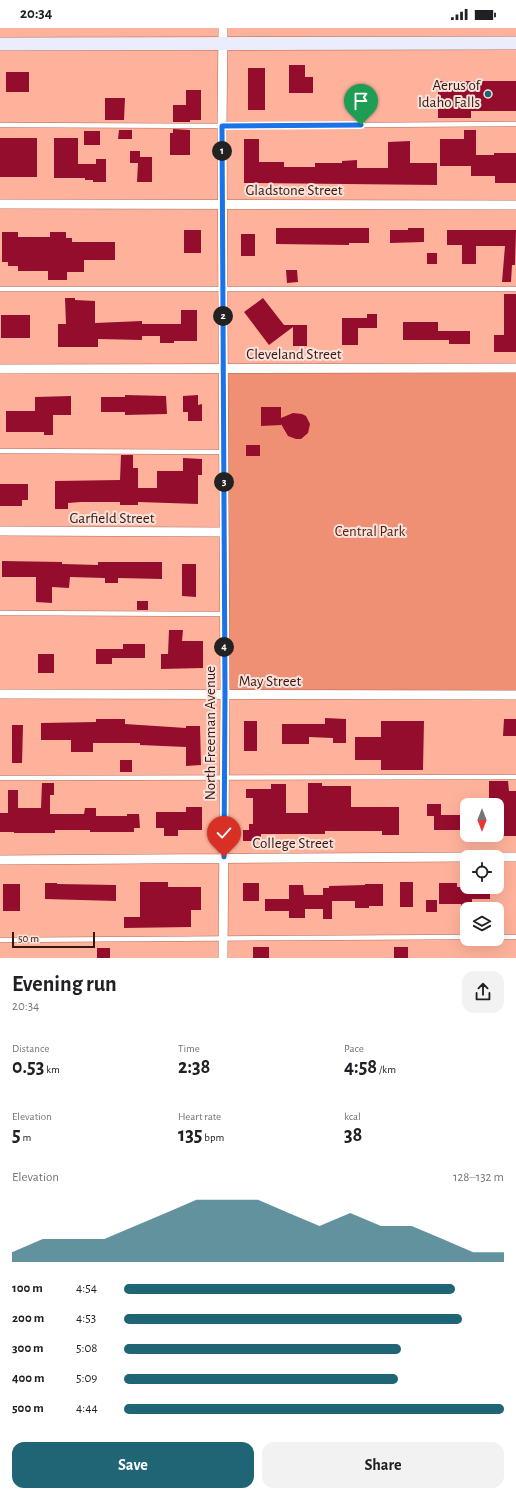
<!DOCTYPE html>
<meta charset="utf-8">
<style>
body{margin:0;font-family:"Alegreya Sans",sans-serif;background:#f2f2f2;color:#202124;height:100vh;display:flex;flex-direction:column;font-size:15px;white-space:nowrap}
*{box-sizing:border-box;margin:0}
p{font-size:13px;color:#757577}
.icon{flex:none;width:22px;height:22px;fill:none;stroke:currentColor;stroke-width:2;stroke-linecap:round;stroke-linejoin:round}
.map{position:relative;height:930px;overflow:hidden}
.sheet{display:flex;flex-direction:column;background:#fff;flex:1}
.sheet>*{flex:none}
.needle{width:26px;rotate:180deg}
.tools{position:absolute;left:460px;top:770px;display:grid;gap:8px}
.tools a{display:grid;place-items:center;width:44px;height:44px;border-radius:8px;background:#fff;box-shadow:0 4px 16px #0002;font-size:20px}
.scale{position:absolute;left:12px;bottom:10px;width:83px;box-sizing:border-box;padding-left:4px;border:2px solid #34170f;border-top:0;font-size:11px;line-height:14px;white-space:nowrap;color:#34170f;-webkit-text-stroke:3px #fae2db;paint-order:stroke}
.pin{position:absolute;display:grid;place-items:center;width:34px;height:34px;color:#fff;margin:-41px -17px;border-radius:50% 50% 50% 0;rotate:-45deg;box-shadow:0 0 4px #0007}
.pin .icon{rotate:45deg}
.km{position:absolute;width:20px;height:20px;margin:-10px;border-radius:50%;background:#222;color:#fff;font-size:11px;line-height:20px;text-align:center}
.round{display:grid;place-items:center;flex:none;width:42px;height:42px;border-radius:12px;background:#f2f2f2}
.head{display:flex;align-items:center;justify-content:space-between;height:68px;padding:0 12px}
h1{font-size:22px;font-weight:600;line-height:30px}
.stats{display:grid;grid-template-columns:repeat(3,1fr);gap:6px;height:68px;padding:4px 12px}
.stats div{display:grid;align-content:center}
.stats b{font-size:20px;font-weight:600}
.stats small{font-size:11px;font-weight:400}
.stats p{font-size:11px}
.chart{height:112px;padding:8px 12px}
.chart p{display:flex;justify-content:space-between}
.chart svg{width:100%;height:72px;margin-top:4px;fill:#1f6575;opacity:.7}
.action{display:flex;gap:8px;margin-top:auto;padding:8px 12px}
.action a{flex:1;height:46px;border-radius:12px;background:#1f6575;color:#fff;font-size:16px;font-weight:600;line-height:46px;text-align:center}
.action a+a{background:#f2f2f2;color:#202124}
ul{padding:0 12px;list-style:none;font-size:13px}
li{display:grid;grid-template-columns:64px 48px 1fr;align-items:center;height:30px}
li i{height:10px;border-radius:5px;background:#1f6575}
.status{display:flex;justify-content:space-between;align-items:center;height:28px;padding:0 20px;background:#fff;direction:ltr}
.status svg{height:11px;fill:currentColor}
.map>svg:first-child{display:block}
.green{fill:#ef8f73}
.building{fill:#950d2d}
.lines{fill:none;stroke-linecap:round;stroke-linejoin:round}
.service-casing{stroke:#b06955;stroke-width:5.5}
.minor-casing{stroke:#b06955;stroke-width:10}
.secondary-casing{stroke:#b06955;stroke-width:14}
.service{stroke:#fff;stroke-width:4.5}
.minor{stroke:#fff;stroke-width:9}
.secondary{stroke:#ebedfc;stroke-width:13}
.route-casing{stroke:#fff;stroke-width:8}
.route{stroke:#1a73e8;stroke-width:5}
.poi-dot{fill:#1f6575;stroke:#fae2db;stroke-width:1.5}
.labels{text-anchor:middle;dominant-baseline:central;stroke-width:4;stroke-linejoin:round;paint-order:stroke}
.poi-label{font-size:15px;fill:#34170f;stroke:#fae2db;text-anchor:end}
.street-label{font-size:15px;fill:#34170f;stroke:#fae2db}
.park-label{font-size:15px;fill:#501f10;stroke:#fae2db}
</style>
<div class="status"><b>20:34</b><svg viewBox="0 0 49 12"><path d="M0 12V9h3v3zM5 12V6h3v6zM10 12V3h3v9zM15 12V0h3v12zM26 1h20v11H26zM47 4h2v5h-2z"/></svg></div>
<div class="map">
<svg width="516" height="930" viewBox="0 0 516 930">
<rect width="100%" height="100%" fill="#ffb29b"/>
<!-- green -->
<path class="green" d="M224,340H516V667H225Z"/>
<!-- building -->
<path class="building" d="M289,37H305V49H313V65H289Z
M248,40H265V82H248Z
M6,44H29V64H6Z
M438,53H516V83H471V90H438Z
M186,62H201V92H190V94H173V77H186Z
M105,70H125L124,92H105Z
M173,101L190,102V127H170V105H173Z
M119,102H132V111H118Z
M464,102H476V127H494V125H516V155H495V148H471V138H440V111H464Z
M84,103H100V117H84Z
M0,110H37V149H0Z
M54,110H78V136H96V131H106V154H93V152H85V150H54Z
M244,111H259V134H284V139H315V135H342V133L357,132V140H388V114L410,113V135H437V157L244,155Z
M130,123H140V129H152V154H137L138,135H130Z
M276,200H369V215H349V217L276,216Z
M408,200H424V214L390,215V202H408Z
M184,202H201V225H184Z
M447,202H516L515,237H512L511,254H502L505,218H476V236H462V217H447Z
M2,204H18V209H50V204H66V210H72V214H115V232H84V244H67V252H48V243H18V238H8V234H2Z
M241,206H255V228H241Z
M427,225H437V236H427Z
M286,242H297L298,254L287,255Z
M504,266H516V324H494V307H504Z
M65,270H75V272L95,273V295L142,293V296H181V282H197V313H174V315H160V308H142V312L98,311V319H58V296H66Z
M263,270L284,297H307V318H293V299L269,317L244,284Z
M367,286H377V300H358V317H342V290H367Z
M1,287H30V310H1Z
M403,294H438V303H470V316H449V312H403Z
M125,367L166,368L167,386L125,387V384H101V369H125Z
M198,367V377L202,376V393H188V384H183V368Z
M71,368V387H53V407H44V404H6V383H35V369Z
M261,379H281V390L293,385L302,386L306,388L310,396L308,405L301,411H296L288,408L281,396V397L261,398Z
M246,417H260V428H246Z
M121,427H133V440H138V460H157V443H183V430L202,431V447H198V476L138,474V477H120V474H81L68,475V481H55V453L120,452Z
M0,456H28V472H22V478H0Z
M2,533L62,534V536L98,537V534H162V551L118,550V555H105V550L70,549L69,560L52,559V575L36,574V549H2Z
M182,536H196V569L182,568Z
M137,573H148V582H137Z
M169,602H183L182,613H203V640L161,641V626H168Z
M123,616H145V630H112V636H96V621H123Z
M38,626H54V645H38Z
M325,690L346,691V715H333V710L309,709V716H282V696H325Z
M96,691H125V696L186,700V698H200L201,737L186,738V719L140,717V715H93V724H71V712H41V695L96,694Z
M504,691H516V708H503Z
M244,693H257V723H244Z
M381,693H424L423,742H381V732H355V709H381Z
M12,697H23L22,735H12Z
M120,732H132V744H120Z
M489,753H508L509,763H516V808H497V777H489Z
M42,755H54V767H50V786H84L85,780H96V788H127V786H139L140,800H134V804H90V802H55V805H14V804H0V785H8V762H18V780H41Z
M308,755H322V758H351V779H399V807H382V803H325V806H261V813H243V802H249V796H253V770H246V761H271V756H286V785H308Z
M427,776H441V787H467V802H434V788H427Z
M186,779H202V802H178V808H164V800H156V784H186Z
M140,854H168V859H201V882H191V899L124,900V889H140Z
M400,854H413V879H400Z
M45,855H57V856L116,857V873L45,871Z
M243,855H259V873H243Z
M439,855H457V859H490V871H472V881H461V876H439Z
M3,856H20V883H3Z
M365,856H383V878H369V880H355V873H332V891H323V881H305V890H289V883H265V871H289V857H303L304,867H323V860H329V858L365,857Z
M426,872H437V884H426Z
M253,919H269V930H253Z
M394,919H408V930H394Z
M97,920H110V930H97Z"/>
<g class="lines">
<!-- service casing -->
<g class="service-casing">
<path id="service" d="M0,97L235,98L516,96
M0,261H516
M0,423L224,424
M0,585L224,586
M0,750L516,749
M497,909H516
M0,912L467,909"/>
</g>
<!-- minor casing -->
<g class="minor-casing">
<path id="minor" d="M223,0L222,98L225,667L223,930
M0,176L516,177
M0,341L516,340
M0,503L223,504
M0,666L516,667
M497,829H516
M0,832L467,829"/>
</g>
<!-- secondary casing -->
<g class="secondary-casing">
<path id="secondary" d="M0,16L516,15"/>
</g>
<!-- service -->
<use href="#service" class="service"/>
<!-- minor -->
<use href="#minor" class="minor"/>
<!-- secondary -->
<use href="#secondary" class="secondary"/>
</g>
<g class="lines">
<!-- route casing -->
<g class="route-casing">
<path id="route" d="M224,829L225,667L222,98L361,97"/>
</g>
<!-- route -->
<use href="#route" class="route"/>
</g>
<!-- markers -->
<circle class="poi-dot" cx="488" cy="66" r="4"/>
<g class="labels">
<!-- poi labels -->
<g class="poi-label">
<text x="480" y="57">Aerus of<tspan x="480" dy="17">Idaho Falls</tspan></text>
</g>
<!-- street labels -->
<g class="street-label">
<text x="294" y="162">Gladstone Street</text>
<text x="294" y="326">Cleveland Street</text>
<text x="112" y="490">Garfield Street</text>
<text x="270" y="653">May Street</text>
<text transform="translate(210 705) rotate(-90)">North Freeman Avenue</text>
<text x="293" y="815">College Street</text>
</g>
<!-- park labels -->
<g class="park-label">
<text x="370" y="503">Central Park</text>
</g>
</g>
</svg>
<div class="tools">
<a><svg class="needle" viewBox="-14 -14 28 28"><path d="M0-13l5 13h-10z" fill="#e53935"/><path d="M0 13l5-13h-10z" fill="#757577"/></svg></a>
<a><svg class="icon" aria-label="locate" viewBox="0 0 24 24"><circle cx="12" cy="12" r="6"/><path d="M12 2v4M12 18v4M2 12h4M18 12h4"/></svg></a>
<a><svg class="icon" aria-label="layers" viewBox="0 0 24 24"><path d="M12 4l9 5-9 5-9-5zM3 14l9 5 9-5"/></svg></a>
</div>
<div class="scale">50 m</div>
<div class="pin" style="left:361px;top:97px;background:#1e9e55"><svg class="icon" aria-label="arrive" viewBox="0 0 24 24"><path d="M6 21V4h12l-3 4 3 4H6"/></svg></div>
<div class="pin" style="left:224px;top:829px;background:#d93025"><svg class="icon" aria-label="check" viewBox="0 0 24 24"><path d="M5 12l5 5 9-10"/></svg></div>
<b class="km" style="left:222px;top:123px">1</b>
<b class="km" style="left:223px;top:288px">2</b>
<b class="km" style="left:224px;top:454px">3</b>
<b class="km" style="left:224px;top:619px">4</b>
</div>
<section class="sheet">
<div class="head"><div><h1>Evening run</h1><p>20:34</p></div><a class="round"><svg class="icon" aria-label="share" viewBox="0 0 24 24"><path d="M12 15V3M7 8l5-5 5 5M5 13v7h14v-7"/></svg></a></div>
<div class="stats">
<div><p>Distance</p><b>0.53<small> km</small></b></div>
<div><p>Time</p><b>2:38</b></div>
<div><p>Pace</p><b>4:58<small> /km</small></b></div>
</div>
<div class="stats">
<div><p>Elevation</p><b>5<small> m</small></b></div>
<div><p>Heart rate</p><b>135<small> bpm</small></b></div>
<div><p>kcal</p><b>38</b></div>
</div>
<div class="chart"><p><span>Elevation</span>128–132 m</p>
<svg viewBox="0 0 160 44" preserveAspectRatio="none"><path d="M0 44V38L10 30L20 30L30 30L40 22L50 14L60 6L70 6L80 6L90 14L100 22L110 14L120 22L130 22L140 30L150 38L160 38V44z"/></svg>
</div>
<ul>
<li><b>100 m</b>4:54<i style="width:87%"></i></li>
<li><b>200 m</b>4:53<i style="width:89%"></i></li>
<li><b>300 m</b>5:08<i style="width:73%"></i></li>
<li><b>400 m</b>5:09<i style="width:72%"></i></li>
<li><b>500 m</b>4:44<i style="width:100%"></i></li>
</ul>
<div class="action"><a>Save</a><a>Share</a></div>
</section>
